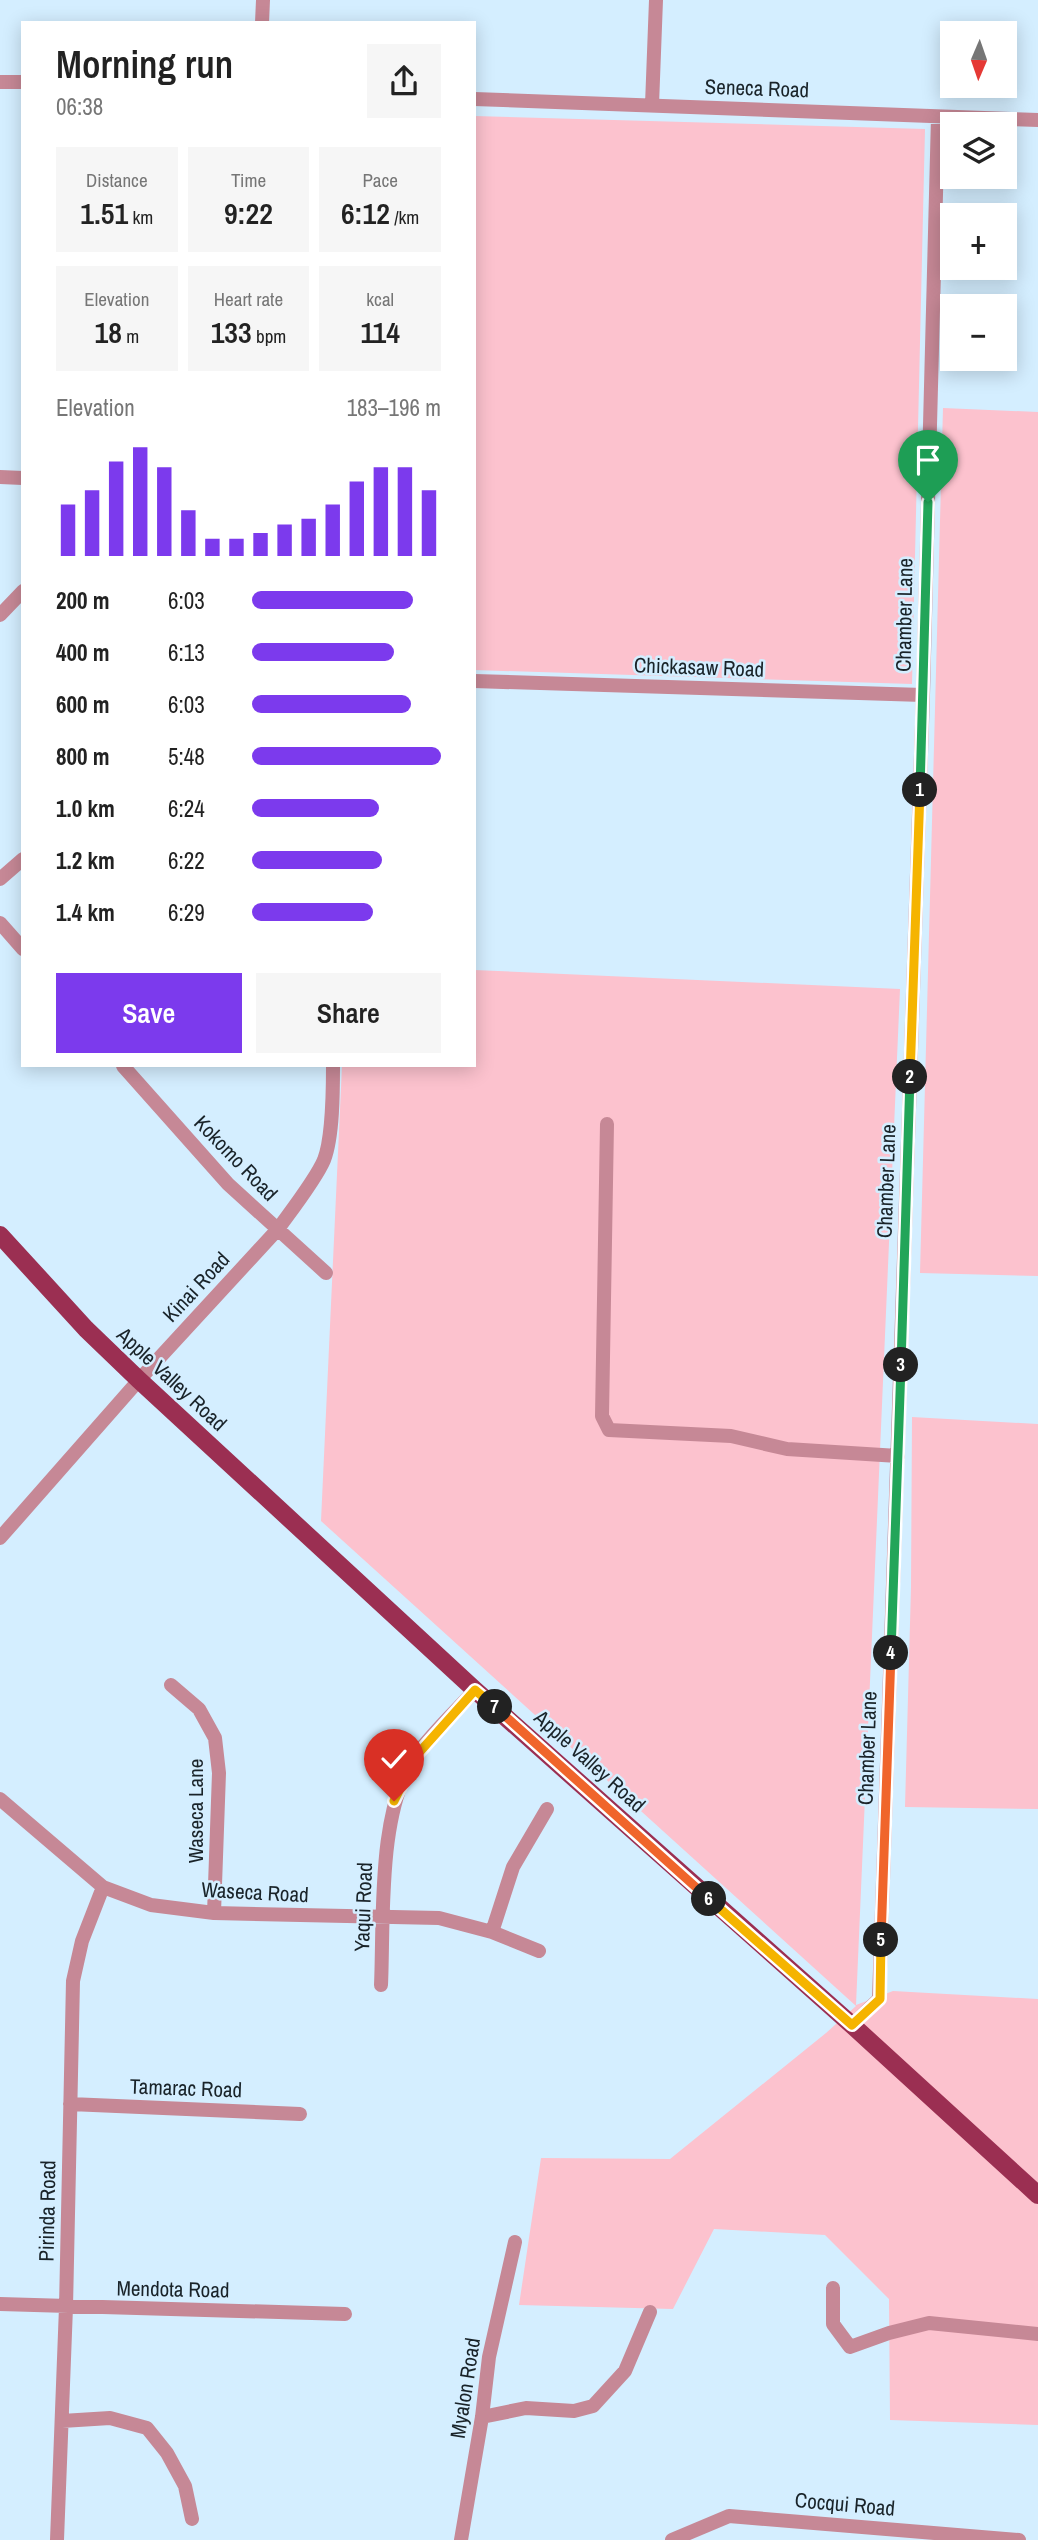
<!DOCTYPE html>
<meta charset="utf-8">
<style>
body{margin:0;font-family:"Archivo Narrow",sans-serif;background:#f6f6f6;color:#222;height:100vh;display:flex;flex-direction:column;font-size:26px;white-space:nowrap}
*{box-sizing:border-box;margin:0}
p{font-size:23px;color:#767676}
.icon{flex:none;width:38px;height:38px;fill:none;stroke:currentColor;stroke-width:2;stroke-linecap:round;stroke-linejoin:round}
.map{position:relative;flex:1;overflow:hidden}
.drawer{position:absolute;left:21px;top:21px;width:455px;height:1046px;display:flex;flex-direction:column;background:#fff;border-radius:0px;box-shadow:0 4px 18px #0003}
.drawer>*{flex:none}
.needle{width:46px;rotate:182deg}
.tools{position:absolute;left:940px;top:21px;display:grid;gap:14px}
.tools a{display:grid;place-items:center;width:77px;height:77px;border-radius:0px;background:#fff;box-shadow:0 4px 18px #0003;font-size:35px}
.pin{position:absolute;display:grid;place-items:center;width:60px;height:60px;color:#fff;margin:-72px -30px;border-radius:50% 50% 50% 0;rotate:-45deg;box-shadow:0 0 7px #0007}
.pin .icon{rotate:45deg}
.km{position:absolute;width:35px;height:35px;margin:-18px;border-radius:50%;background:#222;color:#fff;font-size:19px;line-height:35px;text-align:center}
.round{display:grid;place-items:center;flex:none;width:74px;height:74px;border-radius:0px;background:#f6f6f6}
.overview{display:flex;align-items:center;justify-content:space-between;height:119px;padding:0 35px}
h1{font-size:38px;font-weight:600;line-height:52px}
.stats{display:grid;grid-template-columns:repeat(3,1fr);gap:10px;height:119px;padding:7px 35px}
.stats div{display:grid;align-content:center;border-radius:0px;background:#f6f6f6;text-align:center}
.stats b{font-size:30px;font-weight:600}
.stats small{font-size:19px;font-weight:400}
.stats p{font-size:19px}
.chart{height:196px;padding:14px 35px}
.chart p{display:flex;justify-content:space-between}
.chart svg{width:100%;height:126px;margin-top:7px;stroke:#7c3aed;stroke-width:6}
.cta{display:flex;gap:14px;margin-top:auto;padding:14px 35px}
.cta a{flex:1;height:80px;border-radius:0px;background:#7c3aed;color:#fff;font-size:28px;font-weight:600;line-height:80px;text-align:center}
.cta a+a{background:#f6f6f6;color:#222}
ul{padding:0 35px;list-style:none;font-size:23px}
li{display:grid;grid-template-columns:112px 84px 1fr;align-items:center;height:52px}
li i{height:18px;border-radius:9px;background:#7c3aed}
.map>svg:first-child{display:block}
.green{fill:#fcc2ce}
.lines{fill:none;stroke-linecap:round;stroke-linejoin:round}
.minor{stroke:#c68896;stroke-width:14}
.major{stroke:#9b2f52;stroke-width:18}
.split-1-casing{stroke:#fff;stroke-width:14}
.split-2-casing{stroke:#fff;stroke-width:14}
.split-3-casing{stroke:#fff;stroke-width:14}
.split-4-casing{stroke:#fff;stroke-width:14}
.split-5-casing{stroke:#fff;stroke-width:14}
.split-6-casing{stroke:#fff;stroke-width:14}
.split-7-casing{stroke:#fff;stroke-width:14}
.split-8-casing{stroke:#fff;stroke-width:14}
.split-1{stroke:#22a559;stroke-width:9}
.split-2{stroke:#f5b400;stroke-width:9}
.split-3{stroke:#22a559;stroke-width:9}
.split-4{stroke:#22a559;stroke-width:9}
.split-5{stroke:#f0652b;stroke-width:9}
.split-6{stroke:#f5b400;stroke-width:9}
.split-7{stroke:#f0652b;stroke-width:9}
.split-8{stroke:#f5b400;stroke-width:9}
.labels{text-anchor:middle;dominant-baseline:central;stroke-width:5;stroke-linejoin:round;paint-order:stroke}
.street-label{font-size:21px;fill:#192329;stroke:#d4eeff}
</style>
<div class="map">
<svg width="1038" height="2540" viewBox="0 0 1038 2540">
<rect width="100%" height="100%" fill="#d4eeff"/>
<!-- green -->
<path class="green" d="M474,116L925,129L912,684L474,670Z
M943,408L1038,412V1276L920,1273Z
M474,970L900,989L856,2005L893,1991L1038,1999V2425L890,2420L889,2299L825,2235L714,2229L673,2309L519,2305L541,2158L670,2159L826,2033L856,2006L321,1521L342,1066H474Z
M912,1417L1038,1424V1809L905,1807L911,1587Z"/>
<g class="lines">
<!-- minor -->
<path class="minor" d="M262,23L263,0
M0,82H23
M474,99L1038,120
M652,105L656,0
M0,477L23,478
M0,615L23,591
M474,681L923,695
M0,879L23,859
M0,923L23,949
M123,1066L228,1184L326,1273
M607,1124L602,1416L609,1430L731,1436L787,1449L898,1456
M0,1538L139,1380L278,1229C291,1211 316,1179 324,1160C333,1137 333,1090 333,1066
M171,1685L199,1709L215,1738L219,1773L214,1913
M0,1799L103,1887L151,1905L214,1913L439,1918L492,1932L539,1951
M492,1932L513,1867L547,1809
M381,1985C384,1919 377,1808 417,1754C434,1731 456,1711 475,1690
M852,2025L879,1999L923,695L938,117
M70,2104L300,2114
M833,2288V2324L850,2347L889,2333L929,2323L1038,2334
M0,2304L345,2314
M482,2417L526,2408L574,2411L593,2406L625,2371L650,2312
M62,2421L110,2418L147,2428L167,2453L185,2486L192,2519
M57,2540L66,2307L73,1981L82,1941L103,1887
M461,2540L482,2417L489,2357L515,2242
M672,2540L729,2516L1019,2540"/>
<!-- major -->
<path class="major" d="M0,1235L86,1329L139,1380L475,1690L852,2025L1038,2195"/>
</g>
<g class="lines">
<!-- split-1 casing -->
<g class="split-1-casing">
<path id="split-1" d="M920,790L928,502"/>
</g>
<!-- split-2 casing -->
<g class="split-2-casing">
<path id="split-2" d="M910,1077L920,790"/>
</g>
<!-- split-3 casing -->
<g class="split-3-casing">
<path id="split-3" d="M901,1365L910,1077"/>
</g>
<!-- split-4 casing -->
<g class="split-4-casing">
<path id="split-4" d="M891,1653L901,1365"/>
</g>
<!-- split-5 casing -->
<g class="split-5-casing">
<path id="split-5" d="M881,1940L891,1653"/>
</g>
<!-- split-6 casing -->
<g class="split-6-casing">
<path id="split-6" d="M709,1899L852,2025L880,1999L881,1940"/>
</g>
<!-- split-7 casing -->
<g class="split-7-casing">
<path id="split-7" d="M495,1707L709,1899"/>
</g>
<!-- split-8 casing -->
<g class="split-8-casing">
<path id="split-8" d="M394,1801L416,1756L475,1690L495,1707"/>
</g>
<!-- split-1 -->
<use href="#split-1" class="split-1"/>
<!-- split-2 -->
<use href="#split-2" class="split-2"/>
<!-- split-3 -->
<use href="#split-3" class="split-3"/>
<!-- split-4 -->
<use href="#split-4" class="split-4"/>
<!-- split-5 -->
<use href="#split-5" class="split-5"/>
<!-- split-6 -->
<use href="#split-6" class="split-6"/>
<!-- split-7 -->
<use href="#split-7" class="split-7"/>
<!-- split-8 -->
<use href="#split-8" class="split-8"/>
</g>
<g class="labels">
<!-- street labels -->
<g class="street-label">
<text transform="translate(757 88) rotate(2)">Seneca Road</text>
<text transform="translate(904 615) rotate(-89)">Chamber Lane</text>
<text transform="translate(699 667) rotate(2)">Chickasaw Road</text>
<text transform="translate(236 1158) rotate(46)">Kokomo Road</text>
<text transform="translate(886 1181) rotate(-88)">Chamber Lane</text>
<text transform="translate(196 1287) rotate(-47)">Kinai Road</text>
<text transform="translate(172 1379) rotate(43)">Apple Valley Road</text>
<text transform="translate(867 1748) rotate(-88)">Chamber Lane</text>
<text transform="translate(590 1761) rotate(42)">Apple Valley Road</text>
<text transform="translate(195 1811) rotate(-90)">Waseca Lane</text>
<text transform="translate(255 1892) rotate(3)">Waseca Road</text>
<text transform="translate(363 1907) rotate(-88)">Yaqui Road</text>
<text transform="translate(186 2088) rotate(2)">Tamarac Road</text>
<text transform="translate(47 2211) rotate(-89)">Pirinda Road</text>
<text transform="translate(173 2289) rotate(1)">Mendota Road</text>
<text transform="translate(465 2388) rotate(-81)">Myalon Road</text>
<text transform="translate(845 2504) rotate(5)">Cocqui Road</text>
</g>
</g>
</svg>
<div class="tools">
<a><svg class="needle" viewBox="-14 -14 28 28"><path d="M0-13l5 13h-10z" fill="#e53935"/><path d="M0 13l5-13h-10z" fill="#767676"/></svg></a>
<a><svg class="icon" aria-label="layers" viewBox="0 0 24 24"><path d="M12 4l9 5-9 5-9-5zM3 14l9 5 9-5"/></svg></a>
<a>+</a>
<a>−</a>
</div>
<div class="pin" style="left:928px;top:502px;background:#1e9e55"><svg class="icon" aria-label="arrive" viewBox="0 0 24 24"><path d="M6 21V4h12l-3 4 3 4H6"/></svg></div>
<div class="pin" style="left:394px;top:1801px;background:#d93025"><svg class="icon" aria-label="check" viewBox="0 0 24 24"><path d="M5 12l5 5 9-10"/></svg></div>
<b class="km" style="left:920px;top:790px">1</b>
<b class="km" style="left:910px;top:1077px">2</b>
<b class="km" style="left:901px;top:1365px">3</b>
<b class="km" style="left:891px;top:1653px">4</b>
<b class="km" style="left:881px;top:1940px">5</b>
<b class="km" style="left:709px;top:1899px">6</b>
<b class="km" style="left:495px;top:1707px">7</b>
<section class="drawer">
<div class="overview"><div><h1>Morning run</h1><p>06:38</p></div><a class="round"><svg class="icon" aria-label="share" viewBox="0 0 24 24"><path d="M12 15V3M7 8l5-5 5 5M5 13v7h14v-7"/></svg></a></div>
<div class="stats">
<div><p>Distance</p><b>1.51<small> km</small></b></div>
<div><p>Time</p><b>9:22</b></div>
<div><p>Pace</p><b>6:12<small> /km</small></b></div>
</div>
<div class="stats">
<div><p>Elevation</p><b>18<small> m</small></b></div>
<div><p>Heart rate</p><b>133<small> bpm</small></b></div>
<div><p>kcal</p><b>114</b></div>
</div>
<div class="chart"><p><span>Elevation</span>183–196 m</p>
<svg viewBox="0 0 160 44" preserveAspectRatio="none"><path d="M5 44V26M15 44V21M25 44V11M35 44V6M45 44V13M55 44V28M65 44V38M75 44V38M85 44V36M95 44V33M105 44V31M115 44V26M125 44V18M135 44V13M145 44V13M155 44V21"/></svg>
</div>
<ul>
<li><b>200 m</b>6:03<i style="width:85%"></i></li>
<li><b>400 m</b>6:13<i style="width:75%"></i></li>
<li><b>600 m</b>6:03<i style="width:84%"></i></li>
<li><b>800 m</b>5:48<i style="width:100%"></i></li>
<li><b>1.0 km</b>6:24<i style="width:67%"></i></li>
<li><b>1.2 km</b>6:22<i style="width:69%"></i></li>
<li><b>1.4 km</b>6:29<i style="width:64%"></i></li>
</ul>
<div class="cta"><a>Save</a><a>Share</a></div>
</section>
</div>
